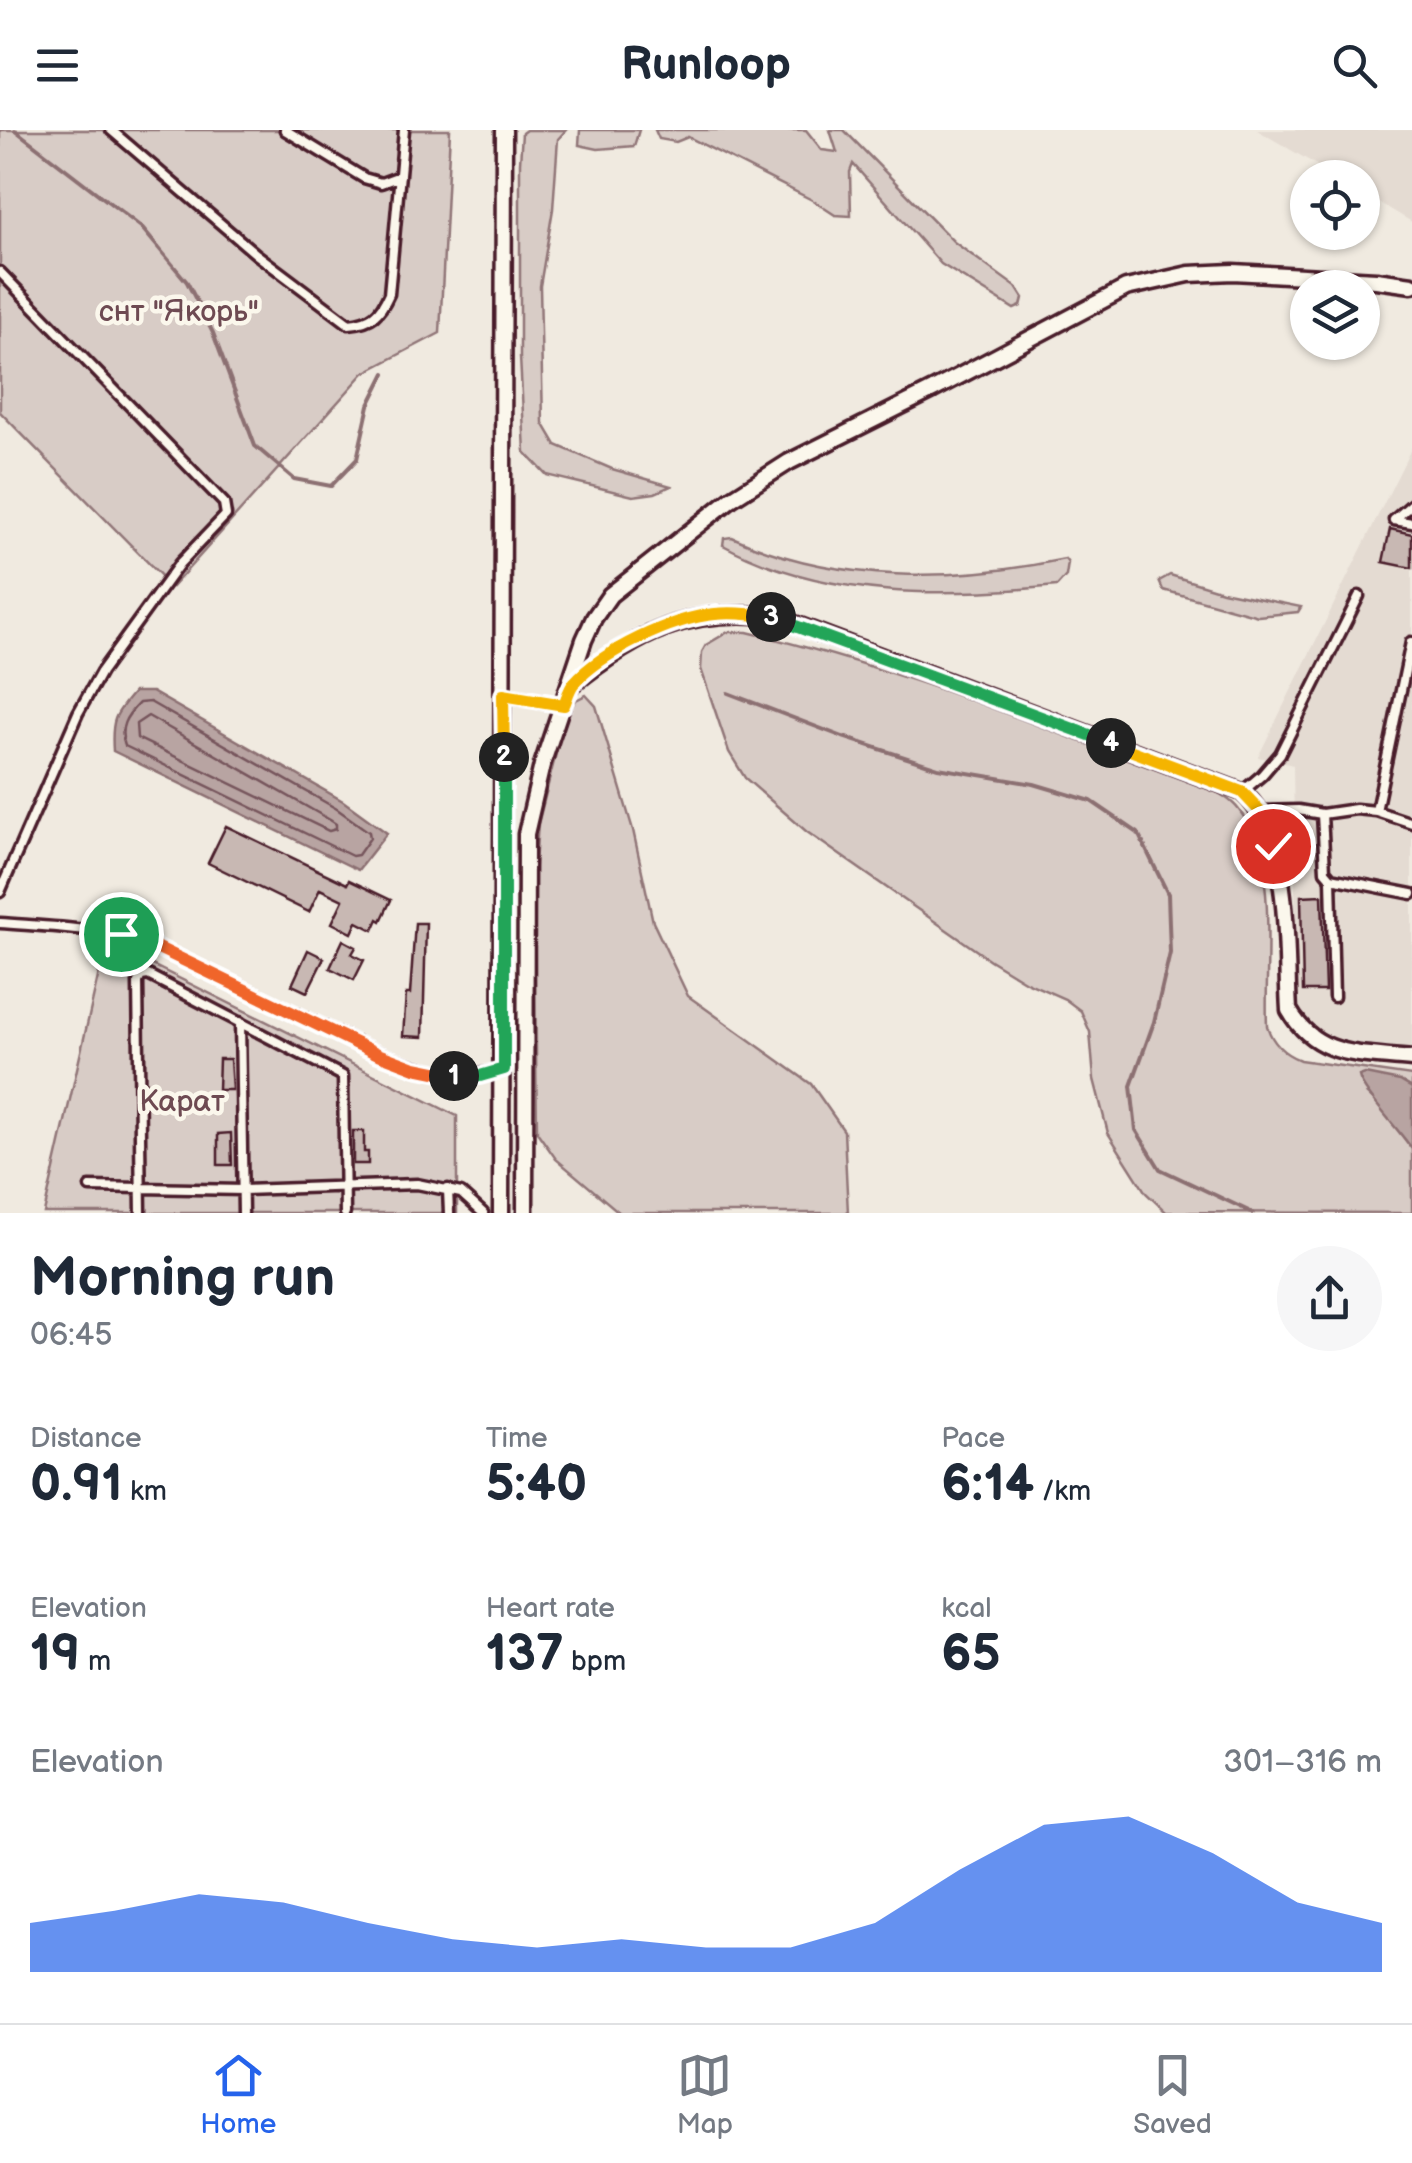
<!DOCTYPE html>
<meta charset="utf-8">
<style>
body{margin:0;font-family:"Balsamiq Sans",sans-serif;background:#f6f6f7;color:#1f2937;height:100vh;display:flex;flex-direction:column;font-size:38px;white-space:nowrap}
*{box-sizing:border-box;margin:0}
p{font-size:32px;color:#747a83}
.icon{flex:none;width:55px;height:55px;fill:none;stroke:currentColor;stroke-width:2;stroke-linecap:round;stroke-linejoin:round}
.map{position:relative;height:1083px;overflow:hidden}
.drawer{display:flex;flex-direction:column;background:#fff;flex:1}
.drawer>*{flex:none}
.controls{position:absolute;left:1290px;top:30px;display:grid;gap:20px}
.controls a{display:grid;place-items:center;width:90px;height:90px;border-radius:50%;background:#fff;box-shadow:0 2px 8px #0004;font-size:50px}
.pin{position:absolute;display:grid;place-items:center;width:85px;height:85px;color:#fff;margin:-42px;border:5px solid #fff;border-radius:50%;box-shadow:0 2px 10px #0007}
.km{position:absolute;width:50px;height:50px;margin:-25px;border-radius:50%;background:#222;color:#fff;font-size:28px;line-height:50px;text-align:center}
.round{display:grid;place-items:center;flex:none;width:105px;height:105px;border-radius:52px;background:#f6f6f7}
.summary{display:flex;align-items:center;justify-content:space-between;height:170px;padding:0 30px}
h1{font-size:55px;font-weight:700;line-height:75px}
.metrics{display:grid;grid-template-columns:repeat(3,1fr);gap:15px;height:170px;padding:10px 30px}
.metrics div{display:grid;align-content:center}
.metrics b{font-size:50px;font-weight:700}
.metrics small{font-size:28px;font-weight:400}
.metrics p{font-size:28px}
.chart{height:280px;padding:20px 30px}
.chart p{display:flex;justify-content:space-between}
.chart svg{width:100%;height:180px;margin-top:10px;fill:#2563eb;opacity:.7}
header{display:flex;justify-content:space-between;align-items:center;height:130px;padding:0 30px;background:#fff;font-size:45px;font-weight:700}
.menu{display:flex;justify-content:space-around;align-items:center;height:140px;border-top:2px solid #e0e1e3;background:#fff;font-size:28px;color:#747a83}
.menu a{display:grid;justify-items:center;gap:5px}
.menu .on{color:#2563eb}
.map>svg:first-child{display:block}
.built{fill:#e4dbd2}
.green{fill:#d8ccc6;stroke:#917678;stroke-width:2.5}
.water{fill:#b8a4a2;stroke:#8c6f72;stroke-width:2.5}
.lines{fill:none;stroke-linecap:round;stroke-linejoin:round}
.shore{stroke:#76545b;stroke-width:2.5}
.stream{stroke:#8c6f72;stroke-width:4}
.building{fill:#c8b8b3;stroke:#4a1f2b;stroke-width:2.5}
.lane-casing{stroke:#4a1f2b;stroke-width:15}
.street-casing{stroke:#4a1f2b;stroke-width:21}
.lane{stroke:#fbf7ec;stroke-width:8}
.street{stroke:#fbf7ec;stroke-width:14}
.split-1-casing{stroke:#fff;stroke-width:20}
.split-2-casing{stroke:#fff;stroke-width:20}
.split-3-casing{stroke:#fff;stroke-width:20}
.split-4-casing{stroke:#fff;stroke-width:20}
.split-5-casing{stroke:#fff;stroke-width:20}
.split-1{stroke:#f0652b;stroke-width:12}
.split-2{stroke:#22a559;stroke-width:12}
.split-3{stroke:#f5b400;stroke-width:12}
.split-4{stroke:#22a559;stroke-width:12}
.split-5{stroke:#f5b400;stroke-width:12}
.labels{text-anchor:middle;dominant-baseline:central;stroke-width:9;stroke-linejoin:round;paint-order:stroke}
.park-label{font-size:30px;fill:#6e4a52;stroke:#fbf7ec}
</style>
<header><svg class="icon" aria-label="menu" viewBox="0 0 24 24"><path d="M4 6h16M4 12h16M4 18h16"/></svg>Runloop<svg class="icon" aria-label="search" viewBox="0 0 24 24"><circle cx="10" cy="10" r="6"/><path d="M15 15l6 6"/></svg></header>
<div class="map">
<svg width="1412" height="1083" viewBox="0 0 1412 1083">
<rect width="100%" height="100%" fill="#f0eae0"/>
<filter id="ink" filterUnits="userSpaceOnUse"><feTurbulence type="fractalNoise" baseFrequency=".01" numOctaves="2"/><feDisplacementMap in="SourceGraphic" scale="20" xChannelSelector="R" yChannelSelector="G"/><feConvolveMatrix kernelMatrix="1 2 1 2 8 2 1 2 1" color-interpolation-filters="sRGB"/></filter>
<g filter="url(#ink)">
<!-- built -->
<path class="built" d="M1257,0H1412V92L1363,63L1362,48L1337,47Z
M1412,317V922L1319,907L1297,886L1293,635L1258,627Z"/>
<!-- green -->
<path class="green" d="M0,0H450L440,203L364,243L172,457L0,282Z
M526,0H566L558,9L553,79L540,156L543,293L556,315L612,339L671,356L655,363L633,366L547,345L525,322L520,227V33L522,3Z
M580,0H639L634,16L598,19L579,15Z
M655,0H806L822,20L837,22L830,0H844L954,112L1016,157L1023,168L1021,176L1014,179L941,134L853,34L850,42L851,86L835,85L812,70L688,7L676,12L659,9Z
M732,407C835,454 956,452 1065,429L1068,433L1066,446L1057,456C945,467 825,470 723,415L724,408Z
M1170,445L1222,461L1301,477L1298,482L1258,486L1163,460L1159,451Z
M728,502H747C876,533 999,580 1123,626C1153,638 1220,654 1239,680C1280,732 1264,832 1267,896C1272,912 1284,924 1300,930L1412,946V958L1400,951L1367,964L1383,979L1412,1019V1083L1166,1082L1146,1063L1108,1003L1094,949L1090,902L1081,881L1065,869L1026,852L990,830L807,702L745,648L729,622L701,539L702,522L706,515Z
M586,565L596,576L633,700L653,792L688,866L811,954L844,1001L848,1083H620L556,1029L537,1002L534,747L538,694L564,592L576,570Z
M106,812L457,986V1083H44Z"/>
<!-- water -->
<path class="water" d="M134,562H152L343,671L387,703L358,740L113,621C111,590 114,585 134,562Z
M1365,944L1400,951L1412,958V1019C1401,1002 1361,960 1359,946Z"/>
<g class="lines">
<!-- shore -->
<path class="shore" d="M150,572L337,679L369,702L370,708L358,725L352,726L125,616C118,598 126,586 139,573Z
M148,586L330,690L336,694V699L329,701L137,608L136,594Z"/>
<!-- stream -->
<path class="stream" d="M15,0L141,97L187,152L213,203L255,316L294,349L331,356L357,329L369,275L385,243
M728,563L843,607L938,638L1034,654L1091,671L1138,703L1168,764L1170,823L1154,892L1131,956L1136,1000L1160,1039L1253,1083"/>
</g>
<!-- building -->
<path class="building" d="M1390,399L1412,404V438L1383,432Z
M226,696L347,754L349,750L391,770L381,791L378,789L373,800L357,792L352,803L332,793L343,770L320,759L309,782L208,733Z
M1322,765L1325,861H1303L1301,766Z
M415,793H426L423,907L403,906L406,864H410Z
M343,810L356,817L352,824L364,830L354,850L330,838Z
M308,820L324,828L307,862L292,855Z
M219,929H230L232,960H218Z
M353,1001H364V1022H368V1034H353Z
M231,1003L232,1035H218V1004Z"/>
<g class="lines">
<!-- lane casing -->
<g class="lane-casing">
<path id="lane" d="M111,0L256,124L349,194C372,192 380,184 389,164L404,0
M285,0L364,48L381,53L400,46
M0,142L224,373L226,385L180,433L101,542L78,583L0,762
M1394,390L1412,374
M1394,390L1412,393
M503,565L563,575
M1242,662L1262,645L1280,624L1359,466
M1260,681L1298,680L1322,684L1356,679L1376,681L1412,693
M1376,681L1411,512
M1322,684L1325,741L1331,748L1412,764
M1331,748L1334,867
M0,793C51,797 99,798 148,813L379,923C421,940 459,952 504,939
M240,892L243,1083
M90,1057L243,1060L417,1054L461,1063L483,1083
M448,1059L449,1083
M141,1083L138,852L141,846L148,845L343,946L345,1083"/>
</g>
<!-- street casing -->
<g class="street-casing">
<path id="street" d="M572,555C638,502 690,476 776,487L1242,662C1292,704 1285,819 1289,880C1317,929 1361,923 1412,929
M501,1083L504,0
M525,1083L526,704L542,635L584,510L594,488L610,465L731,369L789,332L933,260L1126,158L1189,144L1233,142L1376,150L1412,155"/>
</g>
<!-- lane -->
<use href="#lane" class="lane"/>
<!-- street -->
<use href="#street" class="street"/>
</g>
</g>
<g class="lines" filter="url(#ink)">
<!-- split-1 casing -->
<g class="split-1-casing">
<path id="split-1" d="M121,804L148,813L378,924L415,938L454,946"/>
</g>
<!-- split-2 casing -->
<g class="split-2-casing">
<path id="split-2" d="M454,946H480L504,939V627"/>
</g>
<!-- split-3 casing -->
<g class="split-3-casing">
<path id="split-3" d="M504,627L503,565L564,575C567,568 569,559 574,553C603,521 672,488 715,484C734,482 752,484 771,487"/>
</g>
<!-- split-4 casing -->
<g class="split-4-casing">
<path id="split-4" d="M771,487L1111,613"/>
</g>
<!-- split-5 casing -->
<g class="split-5-casing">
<path id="split-5" d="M1111,613L1242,662L1260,681L1273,716"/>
</g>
<!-- split-1 -->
<use href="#split-1" class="split-1"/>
<!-- split-2 -->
<use href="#split-2" class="split-2"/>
<!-- split-3 -->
<use href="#split-3" class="split-3"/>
<!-- split-4 -->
<use href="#split-4" class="split-4"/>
<!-- split-5 -->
<use href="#split-5" class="split-5"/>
</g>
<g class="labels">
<!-- park labels -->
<g class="park-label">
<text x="179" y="182">снт "Якорь"</text>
<text x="182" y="972">Карат</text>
</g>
</g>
</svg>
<div class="controls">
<a><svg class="icon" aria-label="locate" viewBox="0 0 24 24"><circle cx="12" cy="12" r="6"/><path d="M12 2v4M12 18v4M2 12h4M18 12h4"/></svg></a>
<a><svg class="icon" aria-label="layers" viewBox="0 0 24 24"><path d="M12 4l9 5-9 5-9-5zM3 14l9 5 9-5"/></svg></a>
</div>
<div class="pin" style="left:121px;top:804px;background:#1e9e55"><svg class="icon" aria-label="arrive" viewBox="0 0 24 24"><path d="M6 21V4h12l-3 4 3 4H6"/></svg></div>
<div class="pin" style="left:1273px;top:716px;background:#d93025"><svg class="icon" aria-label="check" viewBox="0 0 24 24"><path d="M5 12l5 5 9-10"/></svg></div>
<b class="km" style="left:454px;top:946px">1</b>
<b class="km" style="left:504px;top:627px">2</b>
<b class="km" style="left:771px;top:487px">3</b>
<b class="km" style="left:1111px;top:613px">4</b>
</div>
<section class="drawer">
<div class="summary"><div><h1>Morning run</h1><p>06:45</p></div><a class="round"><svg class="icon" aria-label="share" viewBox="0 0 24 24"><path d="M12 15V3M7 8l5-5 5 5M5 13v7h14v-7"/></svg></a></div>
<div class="metrics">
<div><p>Distance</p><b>0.91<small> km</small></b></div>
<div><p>Time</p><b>5:40</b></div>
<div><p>Pace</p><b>6:14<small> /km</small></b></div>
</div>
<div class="metrics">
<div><p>Elevation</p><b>19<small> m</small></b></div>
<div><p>Heart rate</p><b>137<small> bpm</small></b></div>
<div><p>kcal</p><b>65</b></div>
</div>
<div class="chart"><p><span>Elevation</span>301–316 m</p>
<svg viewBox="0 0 160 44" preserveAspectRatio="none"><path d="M0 44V32L10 29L20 25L30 27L40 32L50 36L60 38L70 36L80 38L90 38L100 32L110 19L120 8L130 6L140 15L150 27L160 32V44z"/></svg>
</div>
</section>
<nav class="menu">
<a class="on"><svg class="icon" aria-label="home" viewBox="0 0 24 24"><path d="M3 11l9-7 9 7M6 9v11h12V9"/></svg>Home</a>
<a><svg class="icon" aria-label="map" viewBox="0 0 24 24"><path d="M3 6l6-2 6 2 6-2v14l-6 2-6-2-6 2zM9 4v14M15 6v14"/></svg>Map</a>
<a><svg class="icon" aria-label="saved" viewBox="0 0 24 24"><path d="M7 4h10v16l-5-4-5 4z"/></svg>Saved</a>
</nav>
